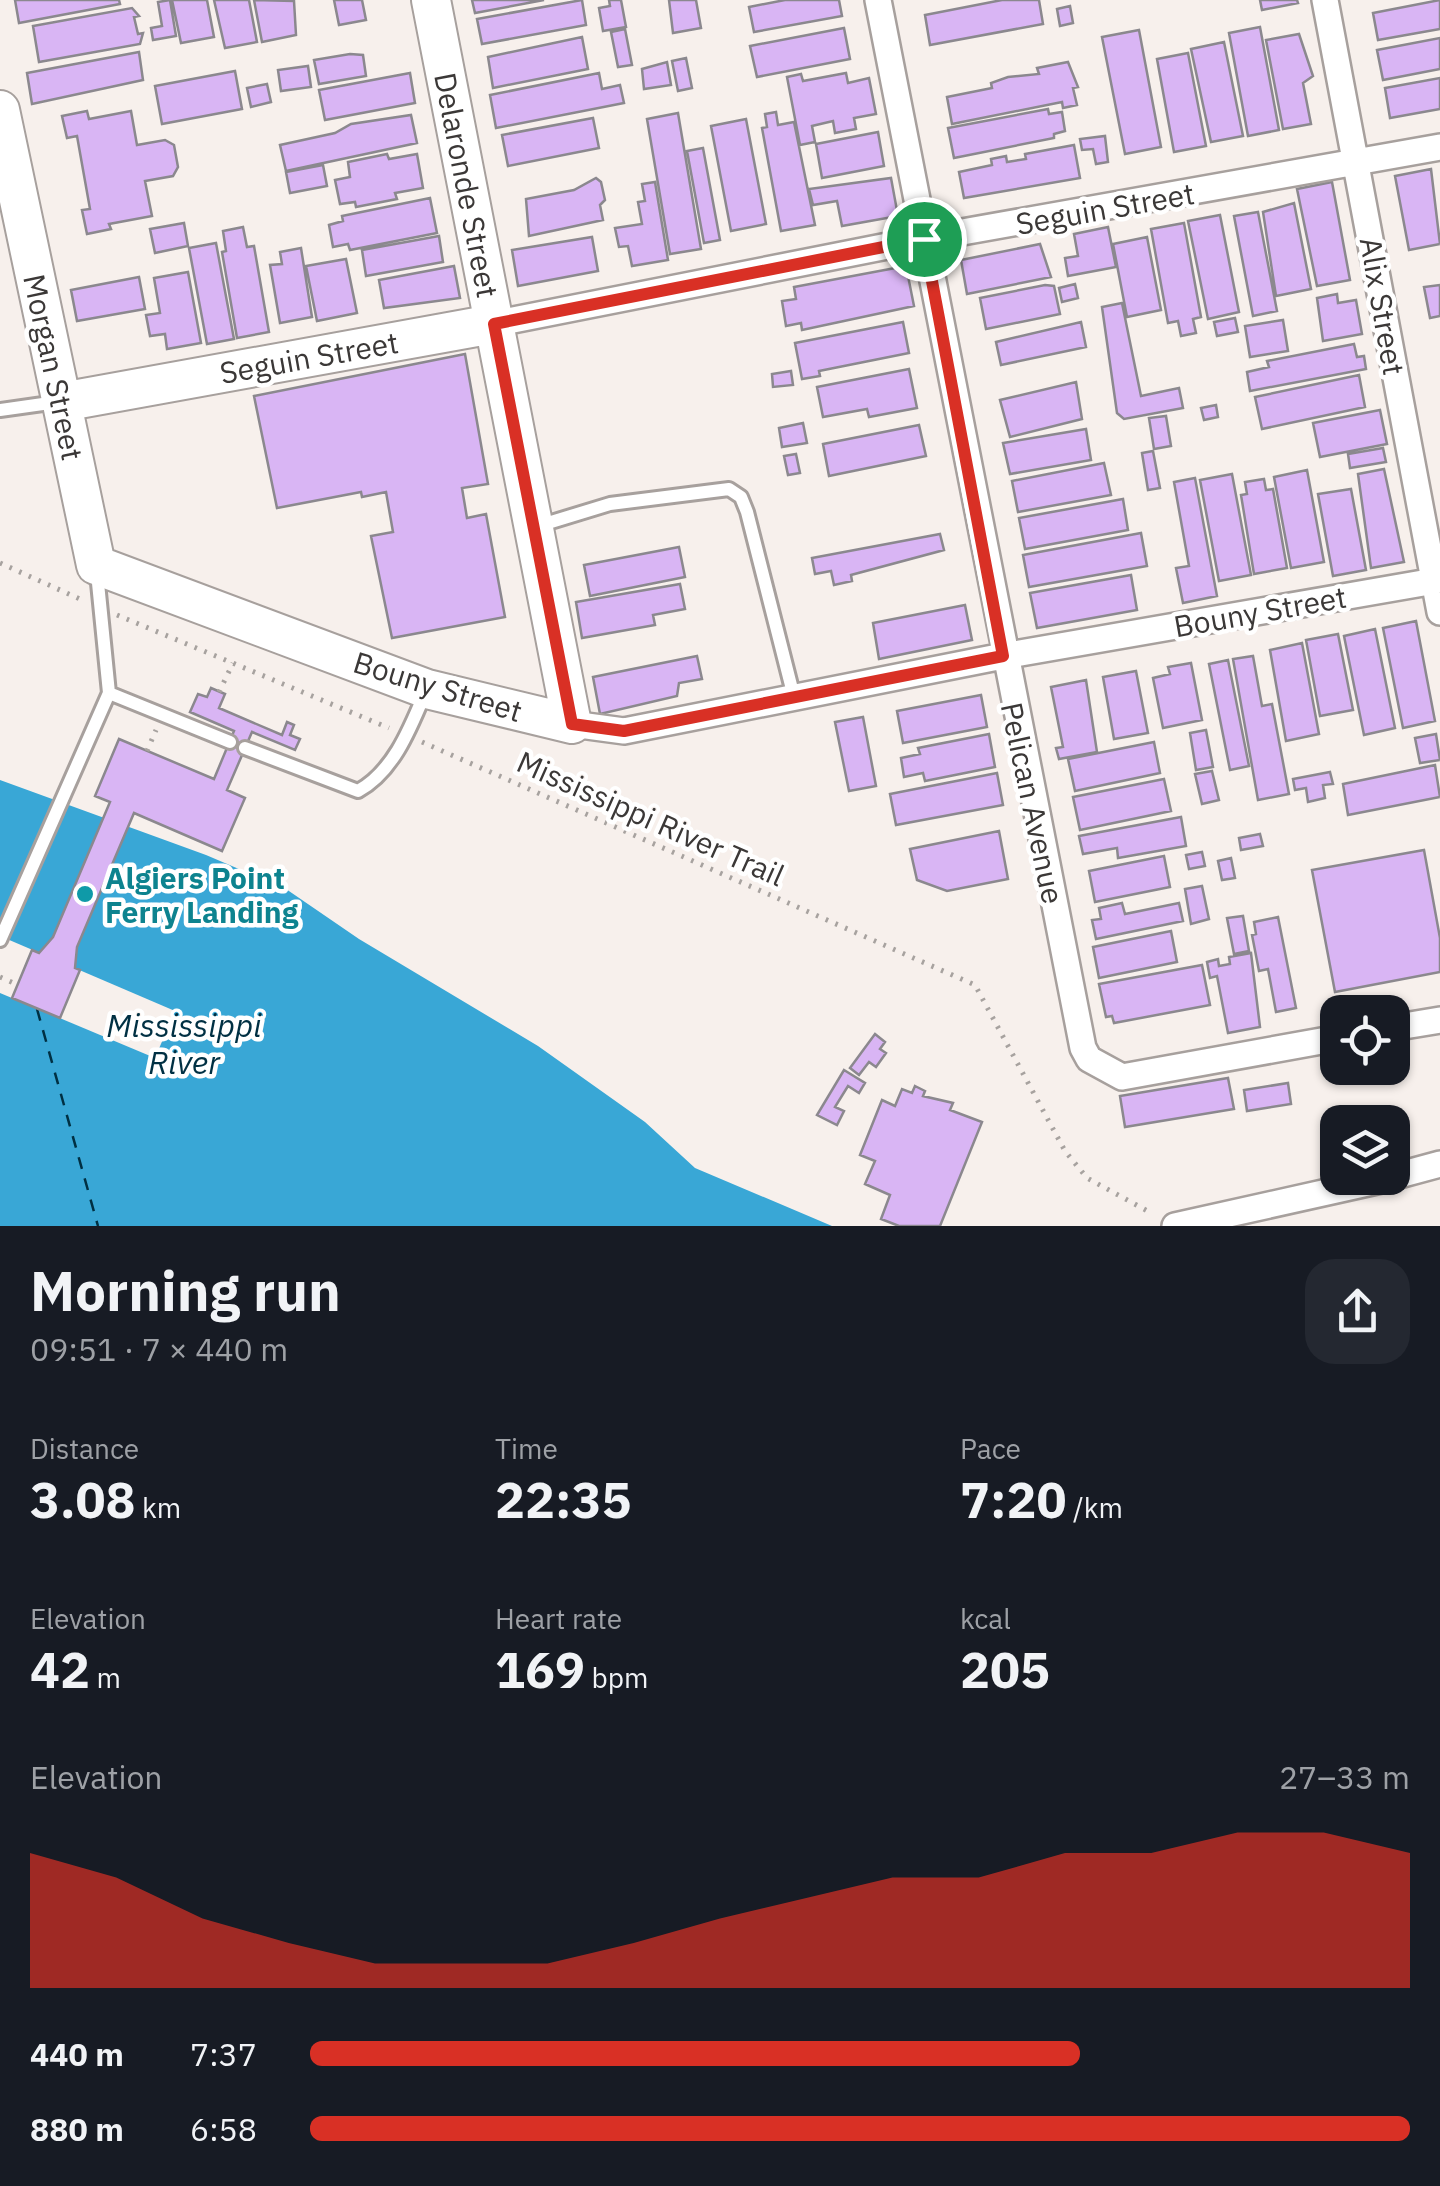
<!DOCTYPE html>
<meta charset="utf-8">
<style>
body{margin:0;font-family:"IBM Plex Sans",sans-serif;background:#242831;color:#f1f3f6;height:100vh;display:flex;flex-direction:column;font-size:38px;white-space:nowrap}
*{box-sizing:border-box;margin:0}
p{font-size:32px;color:#9ea1a6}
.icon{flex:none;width:55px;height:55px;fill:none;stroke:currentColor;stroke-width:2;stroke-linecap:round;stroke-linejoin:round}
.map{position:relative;height:1226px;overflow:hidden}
.details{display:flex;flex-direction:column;background:#171b24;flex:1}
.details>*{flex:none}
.fabs{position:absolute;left:1320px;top:995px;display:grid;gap:20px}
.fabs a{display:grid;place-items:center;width:90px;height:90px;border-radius:20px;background:#171b24;box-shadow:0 2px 8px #0004;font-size:50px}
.pin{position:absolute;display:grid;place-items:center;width:85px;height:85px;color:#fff;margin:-42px;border:5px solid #fff;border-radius:50%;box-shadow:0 2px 10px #0007}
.round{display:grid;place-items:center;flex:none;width:105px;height:105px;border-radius:30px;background:#242831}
.head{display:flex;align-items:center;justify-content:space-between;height:170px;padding:0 30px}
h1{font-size:55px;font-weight:700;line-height:75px}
.stats{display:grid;grid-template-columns:repeat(3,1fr);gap:15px;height:170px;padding:10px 30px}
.stats div{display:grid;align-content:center}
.stats b{font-size:50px;font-weight:700}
.stats small{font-size:28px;font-weight:400}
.stats p{font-size:28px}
.chart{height:280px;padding:20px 30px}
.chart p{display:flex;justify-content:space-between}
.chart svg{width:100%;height:180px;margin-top:10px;fill:#d93025;opacity:.7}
ul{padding:0 30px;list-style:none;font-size:32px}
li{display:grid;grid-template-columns:160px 120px 1fr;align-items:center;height:75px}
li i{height:25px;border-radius:12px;background:#d93025}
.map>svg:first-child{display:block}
.water{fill:#39a7d6}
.pier{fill:#f7f0ec}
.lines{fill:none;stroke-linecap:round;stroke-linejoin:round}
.ferry{stroke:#003043;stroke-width:2.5;stroke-dasharray:12 10;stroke-linecap:butt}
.building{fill:#d9b5f4;stroke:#8b888e;stroke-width:2.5}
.lane-casing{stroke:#a7a09d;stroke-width:18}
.street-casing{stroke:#a7a09d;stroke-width:30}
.secondary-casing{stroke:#a7a09d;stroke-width:42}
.path{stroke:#a7a29f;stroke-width:5;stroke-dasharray:2.5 8;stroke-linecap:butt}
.lane{stroke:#fff;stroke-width:12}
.street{stroke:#fff;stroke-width:25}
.secondary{stroke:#fff;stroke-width:38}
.route-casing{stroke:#fff;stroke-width:20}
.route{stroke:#d93025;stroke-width:12}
.culture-dot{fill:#0f9aa8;stroke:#fff;stroke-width:4}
.labels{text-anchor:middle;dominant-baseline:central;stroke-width:9;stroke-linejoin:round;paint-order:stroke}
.street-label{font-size:30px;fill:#3b3837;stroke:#fff}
.culture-label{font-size:30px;font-weight:bold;fill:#0d838f;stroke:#fff;text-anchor:start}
.water-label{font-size:32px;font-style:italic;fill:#003043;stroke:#fff}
</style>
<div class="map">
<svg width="1440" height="1226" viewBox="0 0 1440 1226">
<rect width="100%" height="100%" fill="#f7f0ec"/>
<!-- water -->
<path class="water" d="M0,780L206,855L286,889L359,939L538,1046L645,1122L695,1168L832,1226H0Z"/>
<!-- pier -->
<path class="pier" d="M0,936L175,1011L155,1058L0,993Z"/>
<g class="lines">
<!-- ferry -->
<path class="ferry" d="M37,1009L98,1226"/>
</g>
<!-- building -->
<path class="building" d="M15,0H119L120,4L19,23Z
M170,0L176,36L153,40L151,28L162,26L158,2Z
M172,0H207L214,37L181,43Z
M214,0H249L257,42L225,48Z
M254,0L294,1L296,35L262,42Z
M334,0H362L366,20L339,25Z
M472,0H544L475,13Z
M582,0L586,25L482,44L477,19Z
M609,0H621L626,27L603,31L599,8L610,6Z
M669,0H696L701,28L673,33Z
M785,0H839L842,16L754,32L749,7Z
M1002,0H1039L1043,24L930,45L925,15Z
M1260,0H1297L1298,3L1262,10Z
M1440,0V29L1378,40L1373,13Z
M1070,6L1073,23L1060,26L1057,9Z
M132,8L139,16L134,17L138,34L143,33L140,44L39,62L33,26Z
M1260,27L1279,130L1248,136L1229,33Z
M844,28L850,59L757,77L750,46Z
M625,29L632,65L618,67L611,32Z
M1139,30L1161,147L1125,154L1102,37Z
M1299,34L1313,76L1303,83L1311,124L1283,129L1266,40Z
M582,37L588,69L493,88L488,57Z
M1440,38V69L1383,80L1377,50Z
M1224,42L1243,136L1211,142L1191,49Z
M139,52L143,80L32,104L27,73Z
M1188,53L1206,146L1174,152L1157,59Z
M350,54L363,55L366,76L319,84L314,60Z
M686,58L692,88L678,91L672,61Z
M667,62L671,85L644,89L642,69Z
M1068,62L1078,87L1073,88L1077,105L1063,108L1062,102L952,124L947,97L992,88L991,83L1008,77L1039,74L1037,68Z
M308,66L311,87L281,91L278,70Z
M235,71L242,109L162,124L155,86Z
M410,73L415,103L325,120L319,90Z
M599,73L602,89L620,85L624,103L496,128L490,95Z
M846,73L848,83L869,78L876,114L854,118L856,129L835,133L833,121L812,126L815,142L800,145L787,77L801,74L803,81Z
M1440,78V109L1390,118L1385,88Z
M267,84L271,102L251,107L247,88Z
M1048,109L1049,114L1062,112L1065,131L1054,134V138L954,158L948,128Z
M87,111L89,119L131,111L137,145L165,140L174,145L178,167L173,176L145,181L152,216L109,224L111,229L87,234L82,210L90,209L77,136L67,138L62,116Z
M776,112L778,125L794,122L815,225L781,231L762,128L767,127L765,114Z
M678,113L701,249L670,254L647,119Z
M411,115L417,143L286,171L280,145L335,133L351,124Z
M593,118L599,148L508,166L502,135Z
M746,119L766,224L731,231L711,126Z
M878,132L884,166L822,178L816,144Z
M1105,136L1108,162L1096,164L1093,149L1082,150L1080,139Z
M1074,145L1080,178L964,198L959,172L992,165L991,159L1006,156L1007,162L1026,159L1025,154Z
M703,148L720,240L704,243L687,151Z
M387,154L389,159L417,154L423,188L395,193L397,199L356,207L355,202L340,204L335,180L350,177L348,162Z
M323,165L327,186L290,193L286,172Z
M1431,169L1440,244L1409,250L1395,176Z
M596,178L601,182L605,200L600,205L603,220L529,236L526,199L574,190Z
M891,178L898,216L842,226L837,201L813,205L809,189Z
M655,182L668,260L632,266L628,246L619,247L615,228L642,224L638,202L645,201L642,184Z
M1332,182L1350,280L1317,286L1297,189Z
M430,198L437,233L350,250L348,244L333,247L329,225L343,221L342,216Z
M1294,203L1311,289L1276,296L1263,212Z
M1258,212L1277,311L1253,316L1234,216Z
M1220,215L1239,312L1208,319L1188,221Z
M184,223L188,246L155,253L150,229Z
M1184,223L1201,317L1193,319L1196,333L1181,336L1178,321L1168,323L1151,229Z
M243,227L247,247L254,246L269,332L237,338L222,252L226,251L223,231Z
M1108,227L1116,267L1068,276L1065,258L1078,256L1074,234Z
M439,236L443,262L366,276L362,250Z
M592,237L598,271L518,286L512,250Z
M1147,237L1161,310L1127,317L1113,244Z
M216,243L234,339L207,344L189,248Z
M1040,244L1051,277L967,294L961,260Z
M301,248L312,317L280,323L270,265L282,264L280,252Z
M346,259L357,313L317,321L306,266Z
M454,266L460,298L384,308L379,280Z
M906,266L914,306L802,330L801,323L786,326L782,301L796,299L794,287Z
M188,272L201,343L167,349L165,334L150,336L146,315L160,313L154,278Z
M139,277L145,309L77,321L71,290Z
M1075,284L1078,298L1062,302L1059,288Z
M1045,285L1054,286L1060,314L986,329L980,298Z
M1440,285V316L1430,318L1424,287Z
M1337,294L1338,303L1356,300L1362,334L1323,341L1317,298Z
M1122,303L1141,396L1179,388L1183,408L1124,419L1117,413L1102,307Z
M1235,318L1238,332L1217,336L1214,322Z
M1283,320L1288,351L1250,357L1245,326Z
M903,322L909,353L819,371L820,376L802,379L795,343Z
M1081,322L1086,347L1001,365L996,342Z
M1354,344L1357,357L1364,356L1366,369L1250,391L1247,372L1269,367L1267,361Z
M465,354L488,484L462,488L467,518L486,514L505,617L392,638L371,536L393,532L386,492L362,497L361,492L277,508L254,396Z
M909,369L917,408L869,417L867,409L823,417L817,387Z
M791,371L793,385L773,387L772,374Z
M1359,375L1365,407L1262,429L1255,397Z
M1076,382L1082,419L1010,437L1000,400Z
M1216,405L1218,417L1204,420L1201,408Z
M1380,410L1387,444L1320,457L1313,423Z
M1166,416L1171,446L1154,449L1149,418Z
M803,423L807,443L782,447L779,428Z
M919,425L926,456L829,476L823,444Z
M1086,429L1091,460L1010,474L1003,443Z
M1383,448L1386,462L1350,468L1348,454Z
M1153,451L1160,488L1148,490L1142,453Z
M796,454L800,473L788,475L784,456Z
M1104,463L1111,495L1018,512L1012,481Z
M1384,469L1404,562L1371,568L1358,474Z
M1307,470L1324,562L1291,568L1274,477Z
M1232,474L1251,575L1219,581L1200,480Z
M1195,478L1217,596L1183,603L1176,568L1189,566L1174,482Z
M1264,479L1266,490L1273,489L1287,568L1254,574L1241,495L1247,494L1245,482Z
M1351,489L1366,570L1333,576L1318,494Z
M1123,499L1128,530L1025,549L1019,518Z
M1141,533L1147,566L1029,587L1023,555Z
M940,534L944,550L851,575L852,581L834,585L831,571L815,574L812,558Z
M679,547L685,577L590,596L584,565Z
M1131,575L1137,610L1037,628L1030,593Z
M680,584L685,609L653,615L655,625L582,638L576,602Z
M965,605L972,640L879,659L873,623Z
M1416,621L1435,721L1403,728L1383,628Z
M1375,629L1395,728L1364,735L1344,636Z
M1338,634L1353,710L1320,716L1306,640Z
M1302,643L1319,734L1286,741L1270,650Z
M697,656L702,679L679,683L677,696L600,714L593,677Z
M1253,656L1262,706L1272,704L1289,794L1258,800L1233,659Z
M1228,660L1249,766L1230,770L1209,664Z
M1191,663L1202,720L1163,728L1153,678L1170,674L1168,667Z
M1136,671L1148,733L1114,739L1103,677Z
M1086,680L1097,752L1059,759L1056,748L1063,747L1051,687Z
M211,688L225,694L219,708L282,735L287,722L294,725L290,735L300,739L295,750L252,732L227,790L245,798L222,851L134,813L77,947L75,968L80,970L60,1018L12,998L32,950L39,953L53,937L110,802L95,796L119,739L214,779L234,731L190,712L198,694L207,697Z
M981,695L987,727L903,743L897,711Z
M863,717L876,786L849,791L835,722Z
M1206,730L1213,767L1196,770L1190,733Z
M989,734L995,767L925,781L923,773L904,777L901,758L920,754L918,748Z
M1436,734L1440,760L1420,763L1415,738Z
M1154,742L1160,773L1075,791L1068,759Z
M1435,765L1440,797L1348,815L1343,784Z
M1212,771L1219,800L1202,804L1195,774Z
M1330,772L1333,784L1323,785L1325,798L1308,802L1306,788L1295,790L1293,779Z
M997,773L1003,805L896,825L890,794Z
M1164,779L1171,811L1080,830L1073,797Z
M1181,817L1186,846L1118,858L1117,848L1083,854L1079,836Z
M999,831L1008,879L947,891L917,880L910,849Z
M1260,834L1263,846L1241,850L1239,838Z
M1424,850L1440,938V972L1335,992L1312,870Z
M1202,852L1205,866L1189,869L1186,855Z
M1164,856L1170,887L1095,902L1089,871Z
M1231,858L1235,878L1222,880L1218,861Z
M1202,886L1209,919L1191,924L1185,889Z
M1122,903L1125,914L1179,903L1183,921L1096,939L1092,920L1101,919L1099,908Z
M1243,916L1249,951L1234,954L1227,918Z
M1278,917L1296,1008L1276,1012L1268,969L1259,971L1252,935L1256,934L1254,922Z
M1171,931L1177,962L1099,978L1093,947Z
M1251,953L1260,1027L1228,1033L1217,976L1210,978L1207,962L1218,959L1219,966L1230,964L1229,957Z
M1202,965L1210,1005L1114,1023L1112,1016L1106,1017L1099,984Z
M875,1034L885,1042L880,1049L886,1053L876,1067L869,1062L859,1075L850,1068Z
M844,1070L865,1083L859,1093L848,1086L835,1107L844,1111L837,1125L817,1115Z
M1228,1078L1234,1109L1125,1127L1120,1096Z
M1288,1083L1291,1104L1247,1111L1244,1090Z
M915,1086L925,1091L923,1096L953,1103L950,1110L982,1122L940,1226H899L881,1219L890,1195L865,1184L875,1161L860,1155L882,1100L895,1106L902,1089L912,1093Z"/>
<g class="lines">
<!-- lane casing -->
<g class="lane-casing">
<path id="lane" d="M0,410L57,402
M538,526L610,504L729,489L741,497L747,512L794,697
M97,573L109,693L230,742
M245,748L358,791C393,772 410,729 425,693
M0,940L109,693"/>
</g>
<!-- street casing -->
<g class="street-casing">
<path id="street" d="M878,0L1083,1048L1089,1059L1122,1077L1338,1038
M1325,0L1440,612
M493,324L923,239L1440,147
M572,724L624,731L1003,656L1440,580
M1392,1028L1440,1020
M1392,1177L1440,1164
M1175,1226L1390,1178"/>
</g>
<!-- secondary casing -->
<g class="secondary-casing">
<path id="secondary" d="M0,110L96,565L427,689L572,724L431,0
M62,402L493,324"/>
</g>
<!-- path -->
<path class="path" d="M0,563L80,599
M117,615L389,728
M219,692L233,663
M422,742L975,985L1065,1151L1087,1178L1153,1214
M147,751L156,730
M0,977L18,985"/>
<!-- lane -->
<use href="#lane" class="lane"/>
<!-- street -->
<use href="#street" class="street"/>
<!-- secondary -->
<use href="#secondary" class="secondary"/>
</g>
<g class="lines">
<!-- route casing -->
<g class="route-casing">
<path id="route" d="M924,239L1003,656L624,731L572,724L494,324Z"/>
</g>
<!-- route -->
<use href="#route" class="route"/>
</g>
<!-- markers -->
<circle class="culture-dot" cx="85" cy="894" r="10"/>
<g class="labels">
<!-- street labels -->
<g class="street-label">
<text transform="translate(467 185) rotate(79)">Delaronde Street</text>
<text transform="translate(1105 208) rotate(-10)">Seguin Street</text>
<text transform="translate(1383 306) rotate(80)">Alix Street</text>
<text transform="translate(309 357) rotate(-10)">Seguin Street</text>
<text transform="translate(54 367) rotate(78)">Morgan Street</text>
<text transform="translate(1260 611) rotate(-10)">Bouny Street</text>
<text transform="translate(438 686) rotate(17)">Bouny Street</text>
<text transform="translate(1033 803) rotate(78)">Pelican Avenue</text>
<text transform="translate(651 818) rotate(24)">Mississippi River Trail</text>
</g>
<!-- culture labels -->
<g class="culture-label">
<text x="105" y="877">Algiers Point<tspan x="105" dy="34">Ferry Landing</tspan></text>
</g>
<!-- water labels -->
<g class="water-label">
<text x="184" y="1025">Mississippi<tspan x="184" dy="37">River</tspan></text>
</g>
</g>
</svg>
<div class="fabs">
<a><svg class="icon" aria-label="locate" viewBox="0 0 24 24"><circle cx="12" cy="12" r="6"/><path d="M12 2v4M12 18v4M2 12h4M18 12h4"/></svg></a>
<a><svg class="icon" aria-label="layers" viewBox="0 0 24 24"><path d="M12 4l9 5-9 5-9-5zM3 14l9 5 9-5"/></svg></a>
</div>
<div class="pin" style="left:924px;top:239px;background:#1e9e55"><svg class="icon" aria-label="arrive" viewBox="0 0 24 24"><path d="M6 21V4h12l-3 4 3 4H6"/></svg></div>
</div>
<section class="details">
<div class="head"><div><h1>Morning run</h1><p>09:51 · 7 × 440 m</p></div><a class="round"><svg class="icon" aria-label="share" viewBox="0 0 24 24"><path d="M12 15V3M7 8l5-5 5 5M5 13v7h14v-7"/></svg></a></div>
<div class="stats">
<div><p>Distance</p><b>3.08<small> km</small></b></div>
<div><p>Time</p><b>22:35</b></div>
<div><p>Pace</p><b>7:20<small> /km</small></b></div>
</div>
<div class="stats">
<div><p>Elevation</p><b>42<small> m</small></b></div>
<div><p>Heart rate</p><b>169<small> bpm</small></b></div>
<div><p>kcal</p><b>205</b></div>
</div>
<div class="chart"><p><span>Elevation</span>27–33 m</p>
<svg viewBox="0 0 160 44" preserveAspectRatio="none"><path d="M0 44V11L10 17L20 27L30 33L40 38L50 38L60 38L70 33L80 27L90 22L100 17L110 17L120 11L130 11L140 6L150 6L160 11V44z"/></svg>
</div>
<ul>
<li><b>440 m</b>7:37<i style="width:70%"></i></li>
<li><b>880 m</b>6:58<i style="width:100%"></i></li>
</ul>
</section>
